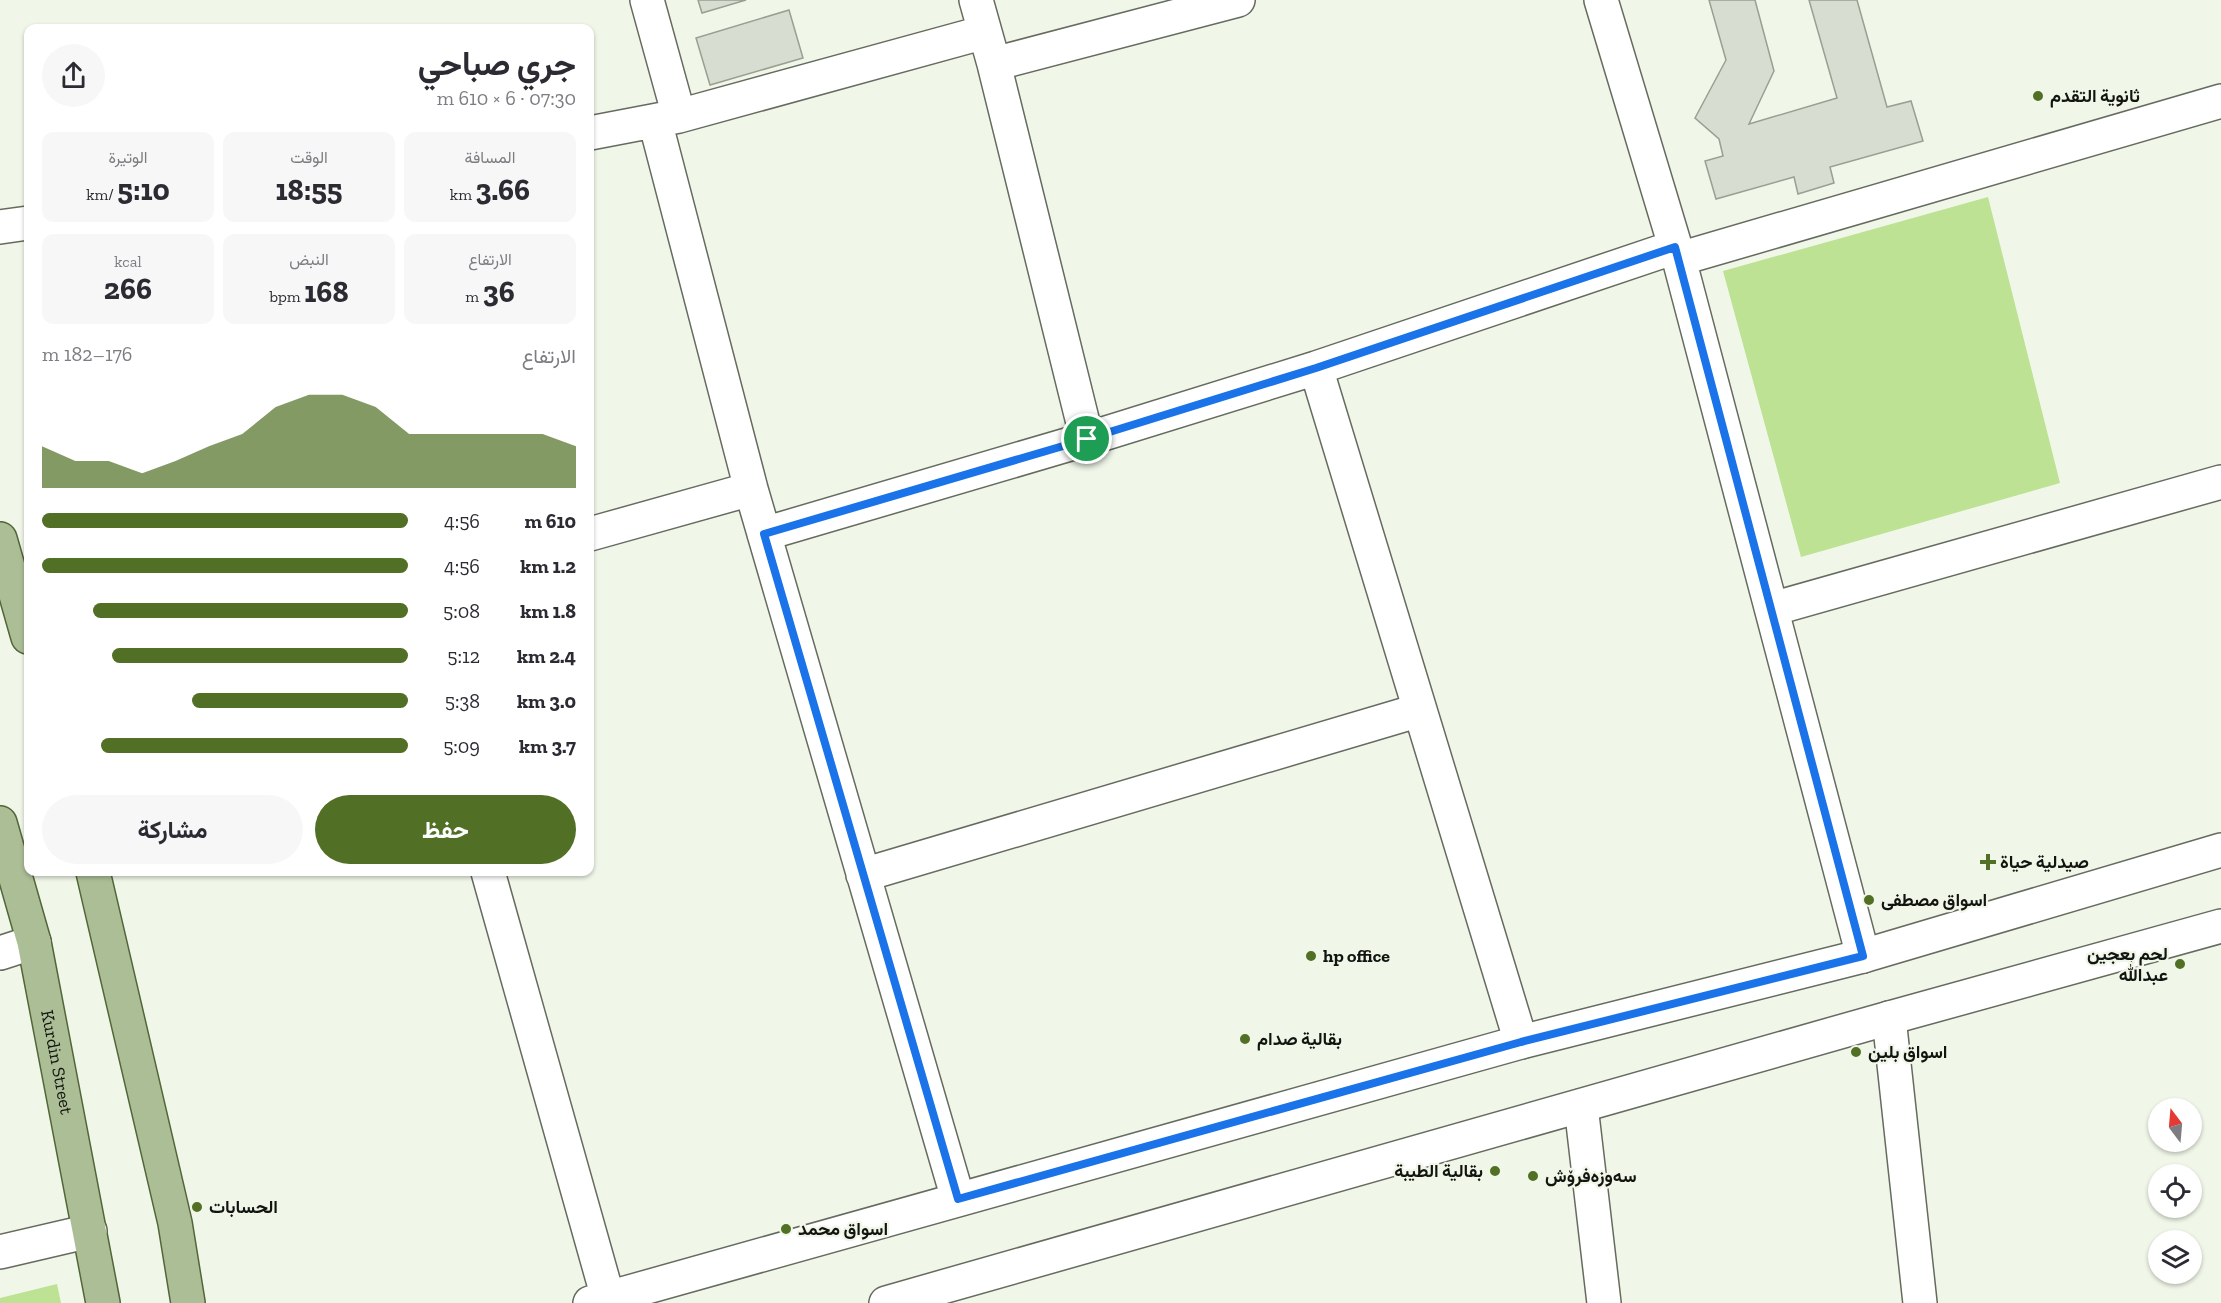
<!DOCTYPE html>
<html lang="ar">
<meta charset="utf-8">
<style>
body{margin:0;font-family:"Zilla Slab",Vazirmatn,serif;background:#f7f7f7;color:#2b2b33;direction:rtl;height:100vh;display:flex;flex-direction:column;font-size:22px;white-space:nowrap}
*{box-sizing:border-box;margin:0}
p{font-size:20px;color:#7c7c81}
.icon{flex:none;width:33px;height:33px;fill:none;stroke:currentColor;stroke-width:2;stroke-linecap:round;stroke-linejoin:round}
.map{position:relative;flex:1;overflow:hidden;direction:ltr}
.sheet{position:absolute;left:24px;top:24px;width:570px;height:852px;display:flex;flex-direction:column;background:#fff;border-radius:12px;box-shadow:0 2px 4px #0004;direction:rtl}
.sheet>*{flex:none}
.needle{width:39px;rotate:344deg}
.controls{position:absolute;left:2148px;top:1098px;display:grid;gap:12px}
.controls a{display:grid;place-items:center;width:54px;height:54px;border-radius:50%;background:#fff;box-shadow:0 2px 4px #0004;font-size:30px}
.pin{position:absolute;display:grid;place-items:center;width:51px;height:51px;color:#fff;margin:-26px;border:3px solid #fff;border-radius:50%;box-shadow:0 2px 6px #0007}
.round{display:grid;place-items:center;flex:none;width:63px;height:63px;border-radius:32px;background:#f7f7f7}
.headline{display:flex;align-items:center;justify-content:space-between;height:102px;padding:0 18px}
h1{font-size:33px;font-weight:700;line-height:45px}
.figures{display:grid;grid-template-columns:repeat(3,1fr);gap:9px;height:102px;padding:6px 18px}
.figures div{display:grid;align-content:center;border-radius:12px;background:#f7f7f7;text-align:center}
.figures b{font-size:30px;font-weight:700}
.figures small{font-size:16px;font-weight:400}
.figures p{font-size:16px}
.chart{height:168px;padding:12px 18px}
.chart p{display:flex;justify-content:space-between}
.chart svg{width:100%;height:108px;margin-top:6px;fill:#517025;opacity:.7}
.action{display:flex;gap:12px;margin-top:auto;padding:12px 18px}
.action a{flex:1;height:69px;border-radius:36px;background:#517025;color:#fff;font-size:24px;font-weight:700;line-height:69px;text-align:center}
.action a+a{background:#f7f7f7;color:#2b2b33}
ul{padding:0 18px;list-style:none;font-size:20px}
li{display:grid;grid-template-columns:96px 72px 1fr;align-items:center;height:45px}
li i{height:15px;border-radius:8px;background:#517025}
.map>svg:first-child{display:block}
.green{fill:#bde293}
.building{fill:#d7ddd0;stroke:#999f92;stroke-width:1.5}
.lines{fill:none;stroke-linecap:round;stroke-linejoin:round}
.minor-casing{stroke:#656b5f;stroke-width:36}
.secondary-casing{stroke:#656b5f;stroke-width:36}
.primary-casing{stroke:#52663a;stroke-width:36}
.minor{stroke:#fff;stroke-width:33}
.secondary{stroke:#fff;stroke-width:33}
.primary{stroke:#acbe96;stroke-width:33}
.route-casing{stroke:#fff;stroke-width:12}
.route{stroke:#1a73e8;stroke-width:8}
.poi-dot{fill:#517025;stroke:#f0f7e9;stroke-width:2}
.labels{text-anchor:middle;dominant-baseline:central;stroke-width:4.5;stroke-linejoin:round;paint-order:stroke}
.poi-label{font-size:18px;font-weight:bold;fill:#121410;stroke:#f0f7e9;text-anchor:start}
.street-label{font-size:18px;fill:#121410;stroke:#f0f7e9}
</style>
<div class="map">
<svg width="2221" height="1303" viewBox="0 0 2221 1303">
<rect width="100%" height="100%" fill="#f0f7e9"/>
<!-- green -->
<path class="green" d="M1988,197L2060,483L1801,557L1723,271Z
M57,1284L61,1303H0V1298Z"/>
<!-- building -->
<path class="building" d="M698,0H746L702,13Z
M1709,0H1755L1774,71L1749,124L1837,98L1809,0H1857L1887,107L1911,101L1923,141L1830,167L1834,183L1798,194L1794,177L1716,199L1705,161L1723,156L1719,139L1695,118L1726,60Z
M789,10L803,58L710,85L696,38Z"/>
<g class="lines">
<!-- minor casing -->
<g class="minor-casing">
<path id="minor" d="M647,0L679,116
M976,0L994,64L1087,439
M1601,0L1679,259L1863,956
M994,64L1238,0
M655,121L751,489L958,1199
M590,133L679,116L985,32
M0,227L28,223
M1679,259L2221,101
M1316,368L1521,1042
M590,534L751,489
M764,534L1087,439L1316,368L1675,247
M1772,609L2221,482
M488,872L608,1298
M863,875L1420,710
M0,953L34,942
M1889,1018L1920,1303
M1581,1106L1604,1303
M0,1252L90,1231"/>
</g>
<!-- secondary casing -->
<g class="secondary-casing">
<path id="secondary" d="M590,1303L1521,1042L1863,956L2221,850
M886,1303L1889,1018L2221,926"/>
</g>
<!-- primary casing -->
<g class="primary-casing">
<g id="primary">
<path d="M0,539L28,637"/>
<path id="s1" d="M0,823L34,942L103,1303"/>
<path d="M93,872L175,1223L188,1303"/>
</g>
</g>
<!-- minor -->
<use href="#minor" class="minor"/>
<!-- secondary -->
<use href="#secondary" class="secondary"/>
<!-- primary -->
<use href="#primary" class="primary"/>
</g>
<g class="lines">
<!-- route casing -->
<g class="route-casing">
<path id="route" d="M1675,247L1863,956L1521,1042L958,1199L764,534L1087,439L1316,368Z"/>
</g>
<!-- route -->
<use href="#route" class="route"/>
</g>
<!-- markers -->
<g class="poi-dot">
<circle cx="2038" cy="96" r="6"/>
<path d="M1985 853h6v6h6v6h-6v6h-6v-6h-6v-6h6z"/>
<circle cx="1869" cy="900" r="6"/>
<circle cx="1311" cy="956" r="6"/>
<circle cx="2180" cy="964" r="6"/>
<circle cx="1245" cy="1039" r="6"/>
<circle cx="1856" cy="1052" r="6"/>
<circle cx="1495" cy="1171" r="6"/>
<circle cx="1533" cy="1176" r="6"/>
<circle cx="197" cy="1207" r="6"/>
<circle cx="786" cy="1229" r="6"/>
</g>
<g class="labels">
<!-- poi labels -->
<g class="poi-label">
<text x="2050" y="96">ثانوية التقدم</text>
<text x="2000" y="862">صيدلية حياة</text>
<text x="1881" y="900">اسواق مصطفى</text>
<text x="2168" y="954" text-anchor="end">لحم بعجين<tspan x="2168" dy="21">عبدالله</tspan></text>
<text x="1323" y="956">hp office</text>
<text x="1257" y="1039">بقالية صدام</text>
<text x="1868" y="1052">اسواق بلين</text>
<text x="1483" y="1171" text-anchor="end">بقالية الطيبة</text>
<text x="1545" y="1176">سەوزەفرۆش</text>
<text x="209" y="1207">الحسابات</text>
<text x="798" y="1229">اسواق محمد</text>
</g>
<!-- street labels -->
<g class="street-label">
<text stroke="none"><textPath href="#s1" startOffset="246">Kurdin Street</textPath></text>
</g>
</g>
</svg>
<div class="controls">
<a><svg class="needle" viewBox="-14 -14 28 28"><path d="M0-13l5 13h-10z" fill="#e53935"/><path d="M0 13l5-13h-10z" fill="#7c7c81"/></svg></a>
<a><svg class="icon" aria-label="locate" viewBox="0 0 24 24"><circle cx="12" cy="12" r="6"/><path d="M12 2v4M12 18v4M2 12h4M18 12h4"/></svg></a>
<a><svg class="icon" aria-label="layers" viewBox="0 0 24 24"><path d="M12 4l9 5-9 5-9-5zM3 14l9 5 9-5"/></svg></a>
</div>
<div class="pin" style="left:1087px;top:439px;background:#1e9e55"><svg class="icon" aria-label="arrive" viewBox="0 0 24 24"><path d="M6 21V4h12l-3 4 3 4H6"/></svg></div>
<section class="sheet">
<div class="headline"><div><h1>جري صباحي</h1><p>07:30 · 6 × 610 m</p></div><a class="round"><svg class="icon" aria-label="share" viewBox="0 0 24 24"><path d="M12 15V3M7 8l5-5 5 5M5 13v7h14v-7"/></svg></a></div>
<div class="figures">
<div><p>المسافة</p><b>3.66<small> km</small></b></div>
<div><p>الوقت</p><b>18:55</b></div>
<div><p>الوتيرة</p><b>5:10<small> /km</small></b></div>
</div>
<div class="figures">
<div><p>الارتفاع</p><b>36<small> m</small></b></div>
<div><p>النبض</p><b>168<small> bpm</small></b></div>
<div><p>kcal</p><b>266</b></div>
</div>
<div class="chart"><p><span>الارتفاع</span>176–182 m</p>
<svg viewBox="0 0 160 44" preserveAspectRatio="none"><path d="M0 44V27L10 33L20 33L30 38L40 33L50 27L60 22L70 11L80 6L90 6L100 11L110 22L120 22L130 22L140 22L150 22L160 27V44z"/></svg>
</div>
<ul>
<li><b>610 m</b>4:56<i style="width:100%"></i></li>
<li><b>1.2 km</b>4:56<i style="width:100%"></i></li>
<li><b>1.8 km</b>5:08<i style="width:86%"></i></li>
<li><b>2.4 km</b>5:12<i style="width:81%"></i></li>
<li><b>3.0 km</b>5:38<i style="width:59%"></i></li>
<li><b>3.7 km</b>5:09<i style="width:84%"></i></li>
</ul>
<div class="action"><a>حفظ</a><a>مشاركة</a></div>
</section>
</div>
